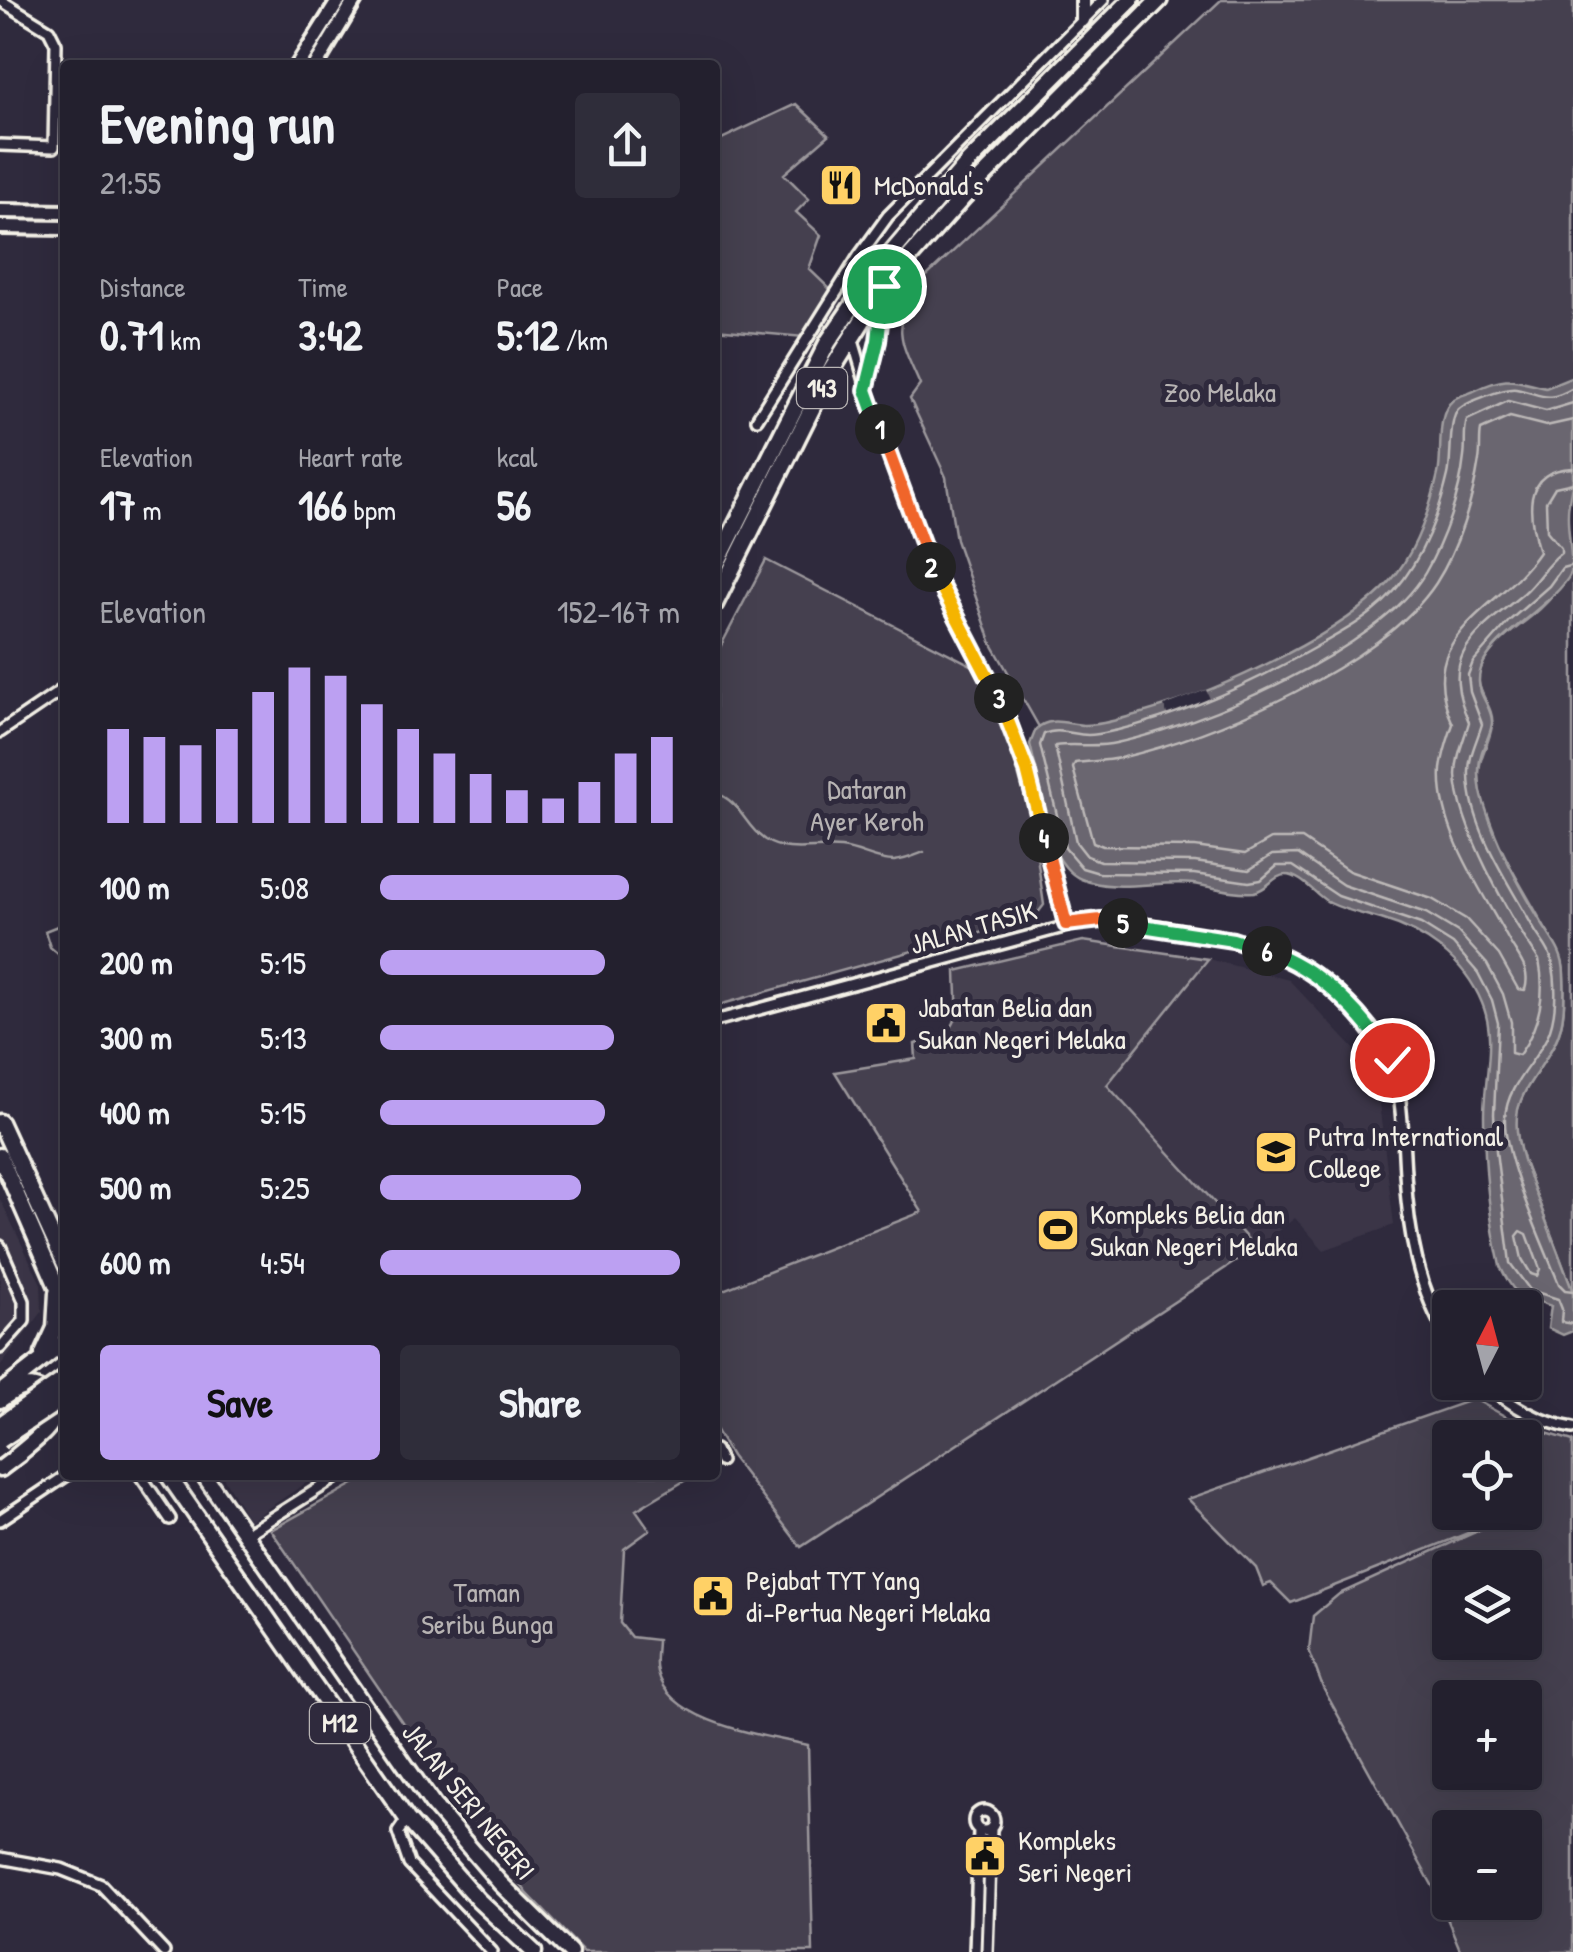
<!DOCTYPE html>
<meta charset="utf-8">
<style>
body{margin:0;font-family:"Patrick Hand",sans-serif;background:#2f2d3a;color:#f1f3f6;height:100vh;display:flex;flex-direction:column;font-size:38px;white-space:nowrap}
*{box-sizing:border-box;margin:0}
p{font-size:32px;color:#a3a3aa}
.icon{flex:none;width:55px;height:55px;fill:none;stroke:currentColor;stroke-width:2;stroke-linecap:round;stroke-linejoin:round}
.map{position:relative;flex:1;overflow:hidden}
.details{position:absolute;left:60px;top:60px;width:660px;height:1420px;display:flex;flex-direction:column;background:#23202e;border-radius:10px;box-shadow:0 10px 40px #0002,0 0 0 2px #403e4a}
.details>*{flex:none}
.needle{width:65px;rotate:6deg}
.fabs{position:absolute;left:1432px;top:1290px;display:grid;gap:20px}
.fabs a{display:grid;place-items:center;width:110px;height:110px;border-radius:10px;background:#23202e;box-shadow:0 10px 40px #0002,0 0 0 2px #403e4a;font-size:50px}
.pin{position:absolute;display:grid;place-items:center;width:85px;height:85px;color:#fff;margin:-42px;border:5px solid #fff;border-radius:50%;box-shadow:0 2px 10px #0007}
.km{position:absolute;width:50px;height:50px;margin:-25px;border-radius:50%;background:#222;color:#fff;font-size:28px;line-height:50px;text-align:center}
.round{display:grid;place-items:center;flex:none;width:105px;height:105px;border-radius:10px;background:#2f2d3a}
.headline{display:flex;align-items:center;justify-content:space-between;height:170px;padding:0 40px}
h1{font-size:55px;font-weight:700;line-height:75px}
.stats{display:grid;grid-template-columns:repeat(3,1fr);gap:15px;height:170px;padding:10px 40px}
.stats div{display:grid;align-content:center}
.stats b{font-size:42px;font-weight:700}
.stats small{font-size:28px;font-weight:400}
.stats p{font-size:28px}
.chart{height:280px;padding:20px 40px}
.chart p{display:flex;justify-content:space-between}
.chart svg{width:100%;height:180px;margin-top:10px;stroke:#bca0f2;stroke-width:6}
.action{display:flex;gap:20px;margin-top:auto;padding:20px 40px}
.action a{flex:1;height:115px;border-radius:10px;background:#bca0f2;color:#111;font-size:40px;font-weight:700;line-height:115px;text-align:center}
.action a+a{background:#2f2d3a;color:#f1f3f6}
ul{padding:0 40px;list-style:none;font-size:32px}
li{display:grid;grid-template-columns:160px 120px 1fr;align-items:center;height:75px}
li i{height:25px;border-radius:12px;background:#bca0f2}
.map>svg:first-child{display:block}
.built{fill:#3b3647}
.green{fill:#454050;stroke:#9c989c;stroke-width:2.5;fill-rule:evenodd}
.water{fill:#6a6670;stroke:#a19ea0;stroke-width:2.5}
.pier{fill:#2f2a3d}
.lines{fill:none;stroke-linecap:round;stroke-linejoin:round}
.shore{stroke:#bdb9b8;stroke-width:2.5}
.stream{stroke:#a19ea0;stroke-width:2.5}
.street-casing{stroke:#f4f1e8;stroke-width:16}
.secondary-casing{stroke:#f4f1e8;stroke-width:20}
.primary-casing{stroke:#f4f1e8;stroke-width:21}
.highway-casing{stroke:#f4f1e8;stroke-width:22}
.street{stroke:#2f2a3d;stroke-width:9}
.secondary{stroke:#2f2a3d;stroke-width:12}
.primary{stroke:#2f2a3d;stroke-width:14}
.highway{stroke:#2f2a3d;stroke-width:15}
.highway-bridge-casing{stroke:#f4f1e8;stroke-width:22;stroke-linecap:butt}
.highway-bridge{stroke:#2f2a3d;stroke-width:15}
.split-1-casing{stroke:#fff;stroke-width:20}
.split-2-casing{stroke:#fff;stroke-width:20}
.split-3-casing{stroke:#fff;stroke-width:20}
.split-4-casing{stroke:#fff;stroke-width:20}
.split-5-casing{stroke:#fff;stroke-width:20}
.split-6-casing{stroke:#fff;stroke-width:20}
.split-7-casing{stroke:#fff;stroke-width:20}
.split-1{stroke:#22a559;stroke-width:12}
.split-2{stroke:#f0652b;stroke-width:12}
.split-3{stroke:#f5b400;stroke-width:12}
.split-4{stroke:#f5b400;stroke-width:12}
.split-5{stroke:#f0652b;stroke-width:12}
.split-6{stroke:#22a559;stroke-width:12}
.split-7{stroke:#22a559;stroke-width:12}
.labels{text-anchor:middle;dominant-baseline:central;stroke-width:10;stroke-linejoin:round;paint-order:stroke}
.shield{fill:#2f2a3d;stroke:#b9b5b5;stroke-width:2.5}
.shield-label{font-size:25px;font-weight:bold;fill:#f4f1e8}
.poi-label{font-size:28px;fill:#f4f1e8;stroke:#2f2a3d;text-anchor:start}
.park-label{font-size:28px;fill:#b7b3b3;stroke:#2f2a3d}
.street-label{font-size:28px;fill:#f4f1e8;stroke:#2f2a3d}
</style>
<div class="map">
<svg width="1573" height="1952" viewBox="0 0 1573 1952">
<rect width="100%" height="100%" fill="#2f2a3d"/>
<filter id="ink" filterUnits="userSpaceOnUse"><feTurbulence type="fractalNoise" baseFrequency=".01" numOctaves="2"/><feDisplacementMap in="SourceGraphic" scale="20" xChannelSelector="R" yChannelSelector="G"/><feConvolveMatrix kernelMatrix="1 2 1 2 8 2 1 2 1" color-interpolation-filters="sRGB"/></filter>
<g filter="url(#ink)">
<!-- built -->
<path class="built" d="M1208,959L1289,980L1375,1071L1394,1225L1324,1250L1295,1218L1256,1248L1107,1085Z
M0,1199L41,1284L42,1312L0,1367Z
M222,1475H318L249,1521Z"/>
<!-- green -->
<path class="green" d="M1221,0H1573V409L1393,669L1060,764L992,644L956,540L946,477L910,399L920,385C902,343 892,332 913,289Z
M796,104L829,135L784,174L809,199L796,212L821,235L809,269L834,293L804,337L715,329V142Z
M766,560L973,666L1006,731L1032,822L1044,905L1030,923L970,935L715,1006V657Z
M1573,568V1292L1523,1160C1504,1100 1529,1091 1555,1043C1565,1023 1565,998 1564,976C1564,953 1551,941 1541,921C1518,877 1481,828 1479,776C1478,757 1490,743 1492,725C1495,704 1471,690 1481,668C1492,642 1520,627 1540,609C1552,598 1564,582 1573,568Z
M1083,941L1208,959L1107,1085L1256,1248L801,1547L731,1456L715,1429V1293L922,1212L835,1072L916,1059L915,1044C966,1032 957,1017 956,971Z
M1474,1399L1523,1426L1573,1441V1952H1461L1437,1894L1323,1688L1309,1650L1313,1616L1339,1594L1506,1518L1291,1603L1271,1583L1263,1586L1256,1568L1188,1499ZM1450,1438H1525V1512H1450ZM1450,1568H1525V1642H1450ZM1450,1698H1525V1772H1450ZM1450,1828H1525V1902H1450Z
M370,1475H694L636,1510L650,1530L624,1549L620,1623L631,1637L657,1640C657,1650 654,1662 657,1672C670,1724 763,1735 808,1745L813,1952H584L527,1893L445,1785L271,1530Z"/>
<!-- water -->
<path class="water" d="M1573,377C1573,410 1573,443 1573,476C1572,489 1568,500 1568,513C1567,532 1573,553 1571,573C1553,609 1479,640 1479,680C1478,696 1493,708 1492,723C1491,733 1485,743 1482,752C1474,777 1483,803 1492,826C1504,859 1526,897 1544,927C1555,944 1564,955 1564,975C1565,997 1565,1023 1555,1042C1530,1091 1504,1099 1523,1160L1573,1292V1331L1563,1335L1548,1328L1551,1306C1520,1294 1517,1301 1500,1266C1489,1217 1484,1165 1484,1115C1484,1079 1497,1038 1482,1003C1464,959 1425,932 1381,919C1364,914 1346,911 1330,903C1316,896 1302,875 1286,875C1273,875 1268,890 1254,892C1235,894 1213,887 1194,884C1157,880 1116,893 1081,879C1069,874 1062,863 1055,852L1030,744L1036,729C1051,715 1068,725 1086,725C1101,725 1117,720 1131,716C1205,697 1328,642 1382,590C1412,562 1429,513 1438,474C1443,454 1435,415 1453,400C1457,396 1468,394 1474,391C1507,375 1512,380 1546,388Z"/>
<!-- pier -->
<path class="pier" d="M1206,690L1210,699L1168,716L1164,706Z"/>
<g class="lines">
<!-- shore -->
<path class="shore" d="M1573,388C1546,404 1542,394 1516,389C1506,387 1467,402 1459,409C1448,418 1452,460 1448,475C1436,526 1414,580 1372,612C1355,626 1333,637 1314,648C1253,683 1187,713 1118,730C1109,732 1098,735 1088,735C1073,735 1058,727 1044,734L1040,745L1065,848L1082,868L1099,873L1194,874L1249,882L1261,880L1277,866H1293L1338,896L1421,924L1453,944L1478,973L1492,1000L1498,1023L1494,1114L1496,1151L1510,1263L1530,1290L1558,1299L1562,1309L1561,1322L1573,1324
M1573,403L1546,411L1508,401L1467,420C1463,432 1466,444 1464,457C1460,495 1444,540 1425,573C1380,650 1201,725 1116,743C1095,748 1075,743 1055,746L1076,842L1087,856L1100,861L1195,862L1249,870L1272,855L1298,854L1343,885L1426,913L1458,932L1487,964L1503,994L1511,1022V1053L1519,1055C1540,1026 1546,995 1539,960C1510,917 1458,827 1456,775C1456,756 1464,740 1469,722C1438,654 1475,634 1524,593C1538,581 1546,564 1561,553V548L1547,531L1546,502L1555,487L1573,483
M1573,420L1546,426L1510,417L1481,430C1479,440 1481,450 1479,460C1473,500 1458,549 1436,583C1383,664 1214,737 1120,758C1105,761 1090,761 1075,763L1073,768L1093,842L1103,846L1195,847L1245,854L1271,839H1302L1349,871L1432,899L1466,919L1499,955L1518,989L1525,990C1531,969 1519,959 1509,941C1482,890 1437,829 1441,769C1443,752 1448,739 1453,724C1411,633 1498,613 1539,552C1529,518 1519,470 1573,468
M1573,565L1562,568L1549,586L1509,621L1473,662L1468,675L1470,692L1482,724C1477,741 1468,757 1469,775C1470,829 1509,883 1534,929C1540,940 1550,949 1552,961C1557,984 1557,1016 1547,1037C1534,1064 1507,1085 1505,1118C1503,1157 1543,1244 1559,1284L1565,1290L1573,1291
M1521,1231L1527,1234L1540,1269L1537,1276L1531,1274L1522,1259L1517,1236Z"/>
<!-- stream -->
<path class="stream" d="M715,793C740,800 744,826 765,840C789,855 815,845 841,848C860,850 876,861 894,861C905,860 914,856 924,852
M65,923L45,931L50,947L65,960"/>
<!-- street casing -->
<g class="street-casing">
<path id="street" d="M0,0L49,30L56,44L54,147L0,145
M852,337L875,415L933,571L1010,721L1027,770L1065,924
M867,387L879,341L883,294
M757,419L859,256L888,216L1103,0
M0,732L65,688
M715,1021L1086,921C1132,919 1247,938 1288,959C1330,980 1387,1034 1397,1082C1403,1111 1403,1143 1405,1173C1408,1232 1418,1290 1450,1341
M0,1246L24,1301V1321L0,1348
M1483,1382C1510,1405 1538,1422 1573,1428
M715,1450L720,1461
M140,1475L170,1519
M0,1520L67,1475
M245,1535L340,1475
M974 1821a10 10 0 1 1 20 0a10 10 0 1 1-20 0Z
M407,1819L398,1832L409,1864L492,1952
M0,1858L61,1869L101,1885L164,1952
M975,1952L979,1830
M987,1952L991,1829"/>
</g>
<!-- secondary casing -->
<g class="secondary-casing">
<path id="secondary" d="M1083,20V0
M298,65L339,0
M316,65L355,0
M0,211L65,212
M0,227L65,228"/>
</g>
<!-- primary casing -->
<g class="primary-casing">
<path id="primary" d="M0,1122L65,1264
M0,1156L65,1305
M43,1354L55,1328L57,1293
M1,1392L65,1342
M0,1400C6,1396 14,1390 21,1388C39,1383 62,1400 53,1420C46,1434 25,1448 13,1459
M0,1469L20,1454
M168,1475L407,1819L478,1900L534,1952
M204,1475L433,1805L500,1883L570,1952"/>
</g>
<!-- highway casing -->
<g class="highway-casing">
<path id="highway" d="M715,567L828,342L877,270L968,163L1131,0
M715,603L829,374L884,286L964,196L1159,0"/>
</g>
<!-- street -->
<use href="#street" class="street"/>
<!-- secondary -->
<use href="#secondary" class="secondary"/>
<!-- primary -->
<use href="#primary" class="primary"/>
<!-- highway -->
<use href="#highway" class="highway"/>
<!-- highway-bridge casing -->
<g class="highway-bridge-casing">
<path id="highway-bridge" d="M0,1425L65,1379
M0,1440L65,1397"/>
</g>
<!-- highway-bridge -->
<use href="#highway-bridge" class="highway-bridge"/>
</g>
</g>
<g class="lines" filter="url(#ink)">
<!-- split-1 casing -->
<g class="split-1-casing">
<path id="split-1" d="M880,429L866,390L878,341L884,286"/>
</g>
<!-- split-2 casing -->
<g class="split-2-casing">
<path id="split-2" d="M880,429L931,567"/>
</g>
<!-- split-3 casing -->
<g class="split-3-casing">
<path id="split-3" d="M931,567L999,698"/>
</g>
<!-- split-4 casing -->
<g class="split-4-casing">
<path id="split-4" d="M999,698L1027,770L1044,838"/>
</g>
<!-- split-5 casing -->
<g class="split-5-casing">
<path id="split-5" d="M1044,838L1066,924L1101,920L1123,923"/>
</g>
<!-- split-6 casing -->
<g class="split-6-casing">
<path id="split-6" d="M1123,923L1233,940L1267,951"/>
</g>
<!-- split-7 casing -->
<g class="split-7-casing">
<path id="split-7" d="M1267,951C1319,968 1364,1015 1392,1060"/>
</g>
<!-- split-1 -->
<use href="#split-1" class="split-1"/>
<!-- split-2 -->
<use href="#split-2" class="split-2"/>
<!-- split-3 -->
<use href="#split-3" class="split-3"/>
<!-- split-4 -->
<use href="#split-4" class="split-4"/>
<!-- split-5 -->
<use href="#split-5" class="split-5"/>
<!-- split-6 -->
<use href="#split-6" class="split-6"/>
<!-- split-7 -->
<use href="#split-7" class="split-7"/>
</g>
<!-- icons -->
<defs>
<g id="restaurant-square" transform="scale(2.25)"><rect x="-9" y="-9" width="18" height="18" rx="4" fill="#ffd166" stroke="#2f2a3d"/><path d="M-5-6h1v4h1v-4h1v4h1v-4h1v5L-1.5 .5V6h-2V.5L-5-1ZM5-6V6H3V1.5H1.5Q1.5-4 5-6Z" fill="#111"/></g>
<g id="civic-square" transform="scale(2.25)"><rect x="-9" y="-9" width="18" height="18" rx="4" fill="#ffd166" stroke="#2f2a3d"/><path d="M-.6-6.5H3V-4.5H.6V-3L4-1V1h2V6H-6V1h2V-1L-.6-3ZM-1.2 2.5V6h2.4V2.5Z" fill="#111"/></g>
<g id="university-square" transform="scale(2.25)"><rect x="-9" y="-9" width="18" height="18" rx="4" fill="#ffd166" stroke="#2f2a3d"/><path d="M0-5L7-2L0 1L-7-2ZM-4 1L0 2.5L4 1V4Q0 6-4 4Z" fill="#111"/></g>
<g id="stadium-square" transform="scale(2.25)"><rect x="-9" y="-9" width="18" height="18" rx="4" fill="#ffd166" stroke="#2f2a3d"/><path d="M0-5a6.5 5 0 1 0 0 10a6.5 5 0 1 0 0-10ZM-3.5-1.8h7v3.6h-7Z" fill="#111"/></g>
</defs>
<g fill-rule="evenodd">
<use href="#restaurant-square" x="841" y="185"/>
<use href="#civic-square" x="886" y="1023"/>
<use href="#university-square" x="1276" y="1152"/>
<use href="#stadium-square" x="1058" y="1230"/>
<use href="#civic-square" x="713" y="1596"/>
<use href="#civic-square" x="985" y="1856"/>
</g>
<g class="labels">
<!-- shield labels -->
<g class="shield">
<rect x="797" y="368" width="50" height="40" rx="8"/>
<rect x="310" y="1703" width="60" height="40" rx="8"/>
</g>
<g class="shield-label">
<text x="822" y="388">143</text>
<text x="340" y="1723">M12</text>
</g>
<!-- poi labels -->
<g class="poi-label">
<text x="874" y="185">McDonald's</text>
<text x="918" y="1007">Jabatan Belia dan<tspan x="918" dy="32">Sukan Negeri Melaka</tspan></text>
<text x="1308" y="1136">Putra International<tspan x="1308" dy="32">College</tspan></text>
<text x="1090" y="1214">Kompleks Belia dan<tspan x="1090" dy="32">Sukan Negeri Melaka</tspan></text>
<text x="746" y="1580">Pejabat TYT Yang<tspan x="746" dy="32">di-Pertua Negeri Melaka</tspan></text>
<text x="1018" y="1840">Kompleks<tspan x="1018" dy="32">Seri Negeri</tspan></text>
</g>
<!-- park labels -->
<g class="park-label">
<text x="1220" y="392">Zoo Melaka</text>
<text x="867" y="789">Dataran<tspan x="867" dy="32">Ayer Keroh</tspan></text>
<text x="487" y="1592">Taman<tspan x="487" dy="32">Seribu Bunga</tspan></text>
</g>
<!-- street labels -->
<g class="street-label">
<text transform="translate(973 927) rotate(-16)">JALAN TASIK</text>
<text transform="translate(469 1801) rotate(51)">JALAN SERI NEGERI</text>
</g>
</g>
</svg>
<div class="fabs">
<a><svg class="needle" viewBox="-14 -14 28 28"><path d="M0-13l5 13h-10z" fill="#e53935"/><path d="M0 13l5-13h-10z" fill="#a3a3aa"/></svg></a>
<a><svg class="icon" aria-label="locate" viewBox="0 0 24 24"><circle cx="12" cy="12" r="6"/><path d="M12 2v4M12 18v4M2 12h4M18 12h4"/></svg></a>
<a><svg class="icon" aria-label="layers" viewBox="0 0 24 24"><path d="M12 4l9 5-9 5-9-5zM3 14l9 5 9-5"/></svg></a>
<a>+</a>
<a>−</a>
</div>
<div class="pin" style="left:884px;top:286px;background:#1e9e55"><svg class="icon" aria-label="arrive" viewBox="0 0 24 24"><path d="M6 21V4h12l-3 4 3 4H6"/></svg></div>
<div class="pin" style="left:1392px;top:1060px;background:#d93025"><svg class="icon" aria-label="check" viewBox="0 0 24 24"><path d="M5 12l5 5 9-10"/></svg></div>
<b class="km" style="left:880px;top:429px">1</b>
<b class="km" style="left:931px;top:567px">2</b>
<b class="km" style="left:999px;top:698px">3</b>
<b class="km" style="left:1044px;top:838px">4</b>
<b class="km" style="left:1123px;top:923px">5</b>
<b class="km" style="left:1267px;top:951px">6</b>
<section class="details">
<div class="headline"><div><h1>Evening run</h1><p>21:55</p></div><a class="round"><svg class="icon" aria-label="share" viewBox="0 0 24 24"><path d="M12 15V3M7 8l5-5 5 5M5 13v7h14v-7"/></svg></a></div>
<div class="stats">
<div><p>Distance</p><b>0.71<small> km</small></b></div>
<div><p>Time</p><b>3:42</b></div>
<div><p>Pace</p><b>5:12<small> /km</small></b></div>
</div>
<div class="stats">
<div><p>Elevation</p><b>17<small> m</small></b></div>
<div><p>Heart rate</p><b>166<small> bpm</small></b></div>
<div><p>kcal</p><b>56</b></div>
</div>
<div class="chart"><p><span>Elevation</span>152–167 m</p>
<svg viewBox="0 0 160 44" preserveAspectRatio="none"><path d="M5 44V21M15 44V23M25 44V25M35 44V21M45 44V12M55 44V6M65 44V8M75 44V15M85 44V21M95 44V27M105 44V32M115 44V36M125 44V38M135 44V34M145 44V27M155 44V23"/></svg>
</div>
<ul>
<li><b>100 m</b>5:08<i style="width:83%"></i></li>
<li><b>200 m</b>5:15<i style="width:75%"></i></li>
<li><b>300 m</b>5:13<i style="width:78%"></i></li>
<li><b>400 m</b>5:15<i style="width:75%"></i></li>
<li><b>500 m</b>5:25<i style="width:67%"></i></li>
<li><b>600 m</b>4:54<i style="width:100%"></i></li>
</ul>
<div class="action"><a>Save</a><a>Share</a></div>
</section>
</div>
